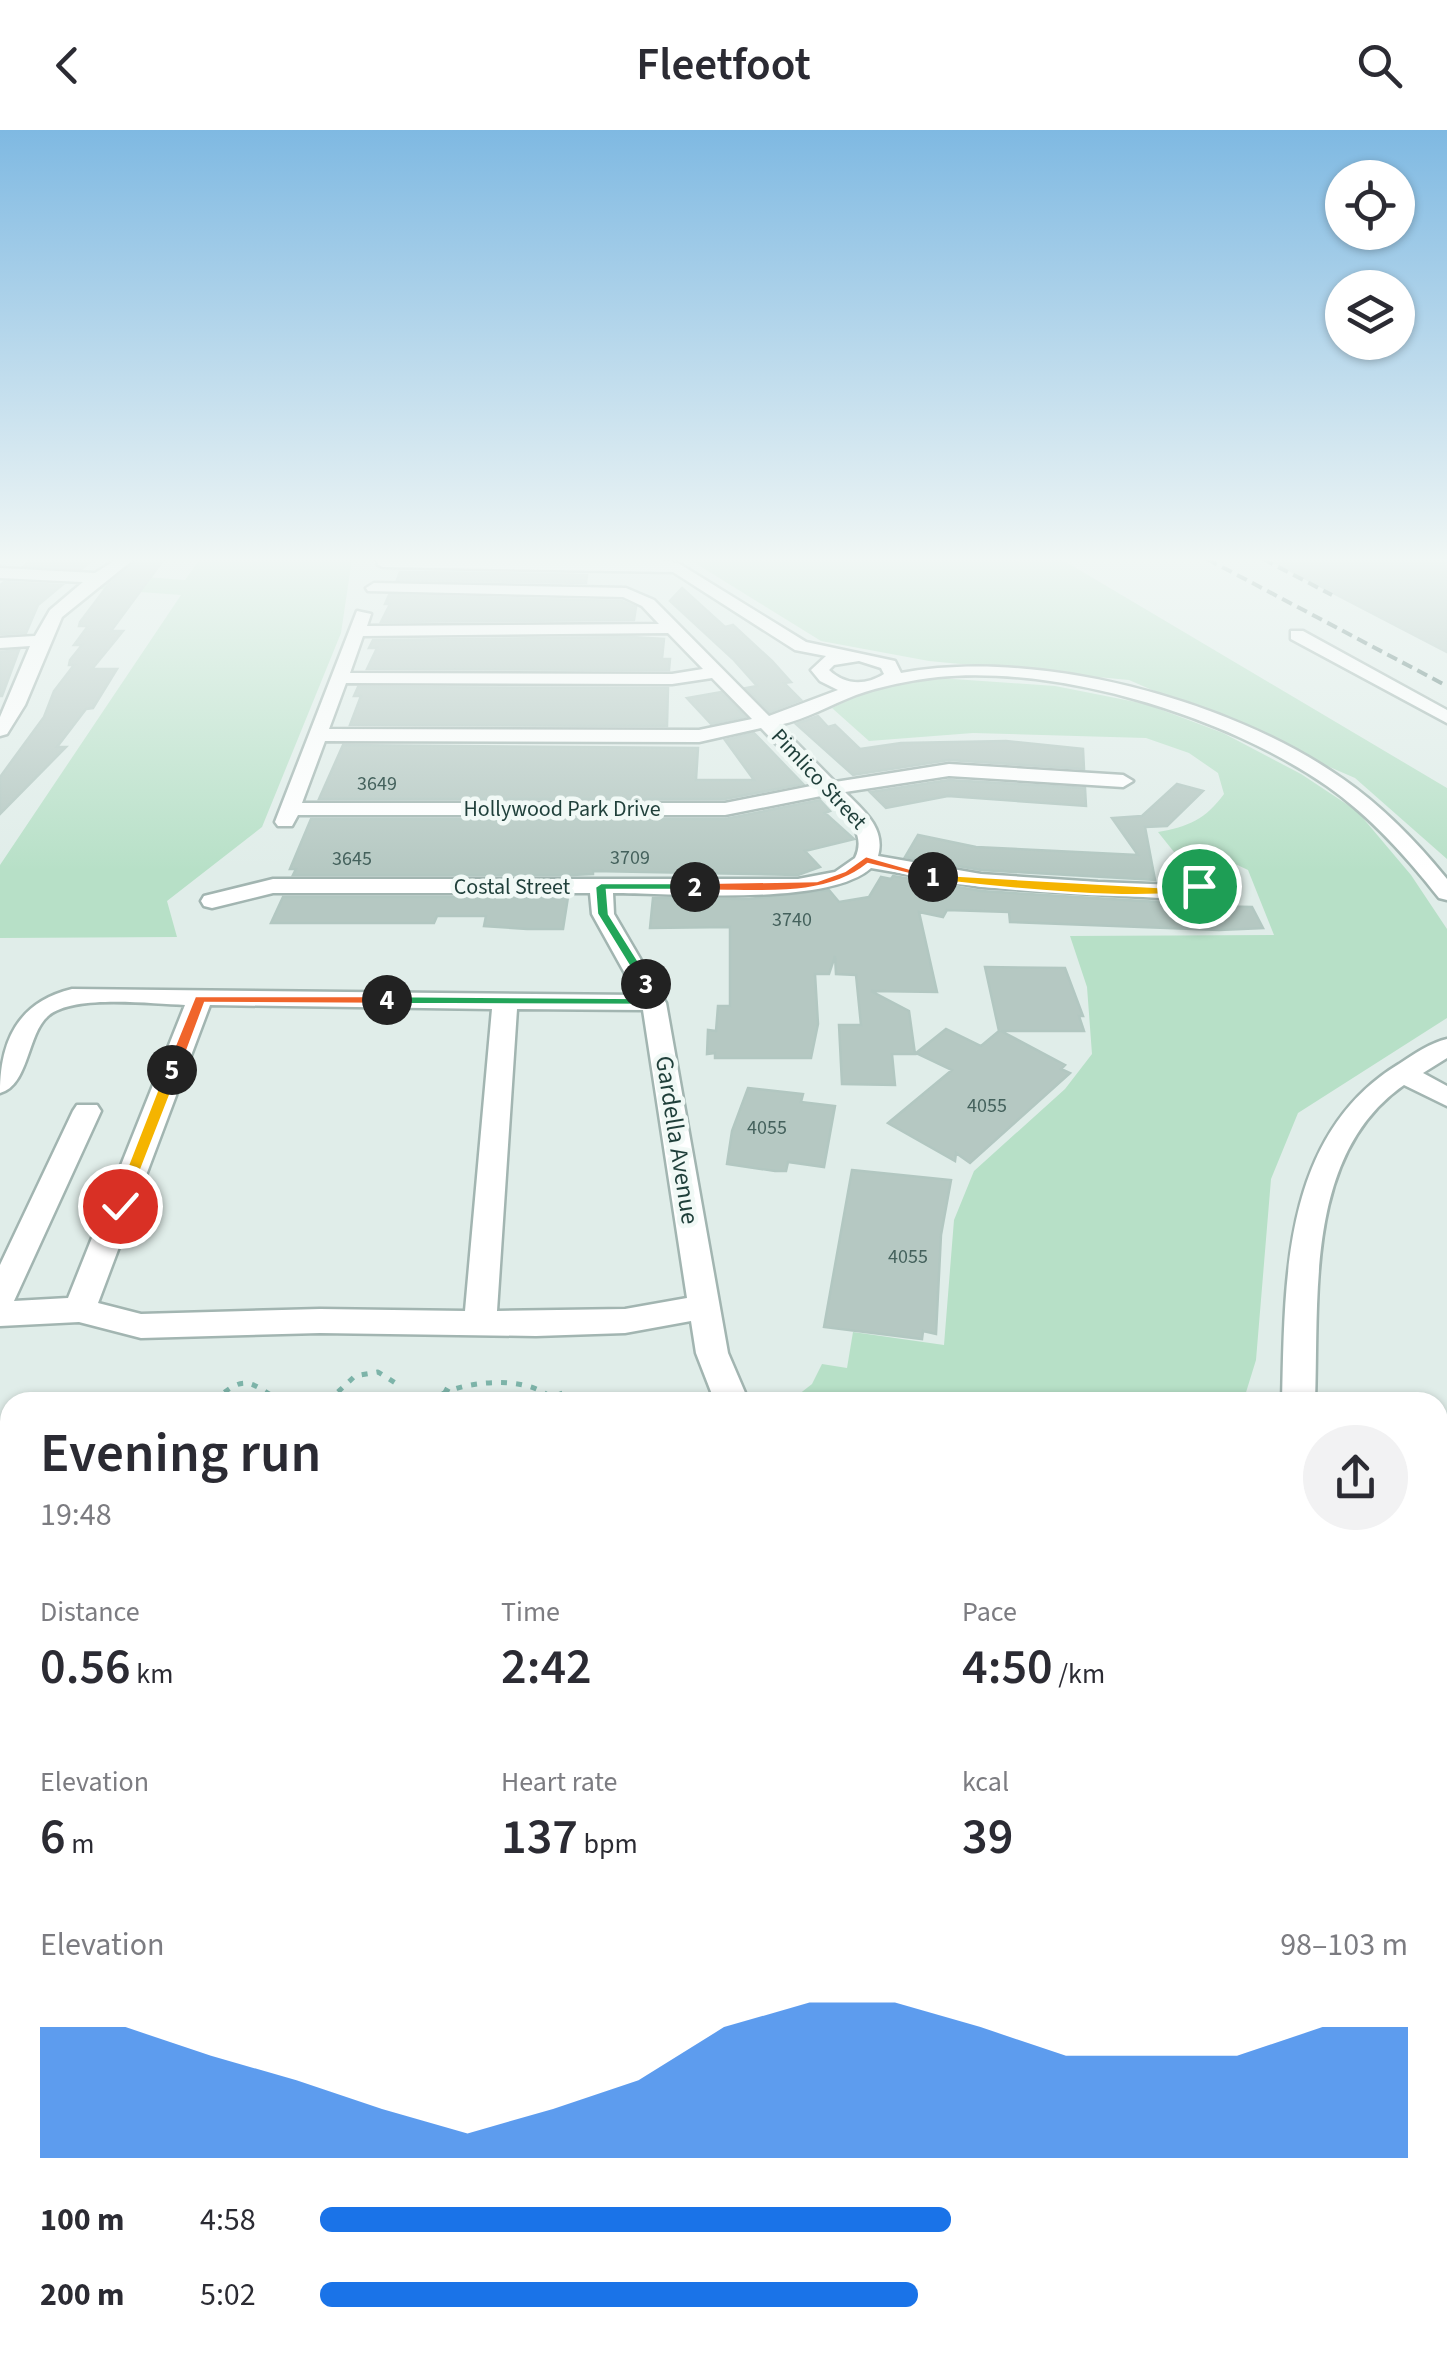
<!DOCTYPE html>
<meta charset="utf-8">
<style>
body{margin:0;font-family:"Source Sans 3",sans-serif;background:#f2f2f3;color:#2b2b33;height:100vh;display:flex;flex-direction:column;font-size:38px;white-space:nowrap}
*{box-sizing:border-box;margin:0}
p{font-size:32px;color:#7c7c81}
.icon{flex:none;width:55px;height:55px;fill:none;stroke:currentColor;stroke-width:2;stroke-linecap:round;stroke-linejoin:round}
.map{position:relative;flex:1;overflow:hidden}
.panel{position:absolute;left:0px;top:1262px;width:1448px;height:962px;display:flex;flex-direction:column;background:#fff;border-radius:30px 30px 0 0;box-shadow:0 2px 8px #0004}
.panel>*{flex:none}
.tools{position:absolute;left:1325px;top:30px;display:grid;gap:20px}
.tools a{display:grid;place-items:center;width:90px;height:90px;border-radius:50%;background:#fff;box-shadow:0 2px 8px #0004;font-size:50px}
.pin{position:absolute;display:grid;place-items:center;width:85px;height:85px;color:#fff;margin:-42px;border:5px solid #fff;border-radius:50%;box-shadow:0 2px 10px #0007}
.km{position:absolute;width:50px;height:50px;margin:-25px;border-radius:50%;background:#222;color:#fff;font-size:28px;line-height:50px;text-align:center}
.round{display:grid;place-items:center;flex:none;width:105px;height:105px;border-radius:52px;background:#f2f2f3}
.summary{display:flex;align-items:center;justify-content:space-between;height:170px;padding:0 40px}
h1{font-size:55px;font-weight:600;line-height:75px}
.metrics{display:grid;grid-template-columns:repeat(3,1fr);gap:15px;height:170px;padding:10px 40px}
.metrics div{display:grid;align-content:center}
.metrics b{font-size:50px;font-weight:600}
.metrics small{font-size:28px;font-weight:400}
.metrics p{font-size:28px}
.chart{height:280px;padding:20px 40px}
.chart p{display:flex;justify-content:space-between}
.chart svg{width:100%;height:180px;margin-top:10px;fill:#1a73e8;opacity:.7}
ul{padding:0 40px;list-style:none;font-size:32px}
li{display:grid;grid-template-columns:160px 120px 1fr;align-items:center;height:75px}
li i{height:25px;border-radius:12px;background:#1a73e8}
header{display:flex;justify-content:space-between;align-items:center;height:130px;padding:0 40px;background:#fff;font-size:45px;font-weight:600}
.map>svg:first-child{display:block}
.green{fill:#b7e0c7}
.building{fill:#b5c8c2;stroke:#b2c7c1;stroke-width:2.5}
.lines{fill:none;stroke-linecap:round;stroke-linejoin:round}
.minor-casing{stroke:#a2b5b1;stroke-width:5}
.path-far1{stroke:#7db4a9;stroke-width:5;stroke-dasharray:6 9;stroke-linecap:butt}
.path{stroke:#7db4a9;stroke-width:6;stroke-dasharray:8 12;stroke-linecap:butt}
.minor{fill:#fff;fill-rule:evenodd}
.rail{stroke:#597b76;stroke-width:4;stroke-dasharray:11 6;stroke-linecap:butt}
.split-1{fill:#f5b400;stroke:#fff;stroke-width:2.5}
.split-2{fill:#f0652b;stroke:#fff;stroke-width:2.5}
.split-3{fill:#22a559;stroke:#fff;stroke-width:2.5}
.split-4{fill:#22a559;stroke:#fff;stroke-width:2.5}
.split-5{fill:#f0652b;stroke:#fff;stroke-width:2.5}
.split-6{fill:#f5b400;stroke:#fff;stroke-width:2.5}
.labels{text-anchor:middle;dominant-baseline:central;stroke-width:9;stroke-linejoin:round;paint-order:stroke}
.number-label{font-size:20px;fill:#44615c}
.far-street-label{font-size:22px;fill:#1f3f3a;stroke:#f1f9f6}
.street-label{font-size:25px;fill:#1f3f3a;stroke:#f1f9f6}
</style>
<header><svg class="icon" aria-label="back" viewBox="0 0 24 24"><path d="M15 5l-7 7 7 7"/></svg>Fleetfoot<svg class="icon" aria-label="search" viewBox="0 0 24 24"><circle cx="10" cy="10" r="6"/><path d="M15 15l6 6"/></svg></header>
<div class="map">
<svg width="1447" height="2224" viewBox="0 0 1447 2224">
<rect width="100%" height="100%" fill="#e0ede9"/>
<!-- green -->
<path class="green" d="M200,429H352L341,503L262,697L167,771L177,807L0,808V735L181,465L86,458L106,444L185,450Z
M679,429H1061L1447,658V729L1355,648L1129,550L929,531L821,511L695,433Z
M925,547L1055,556L1146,574L1223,603L1301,644L1357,681L1411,745L1447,799V888L1298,983L1271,1049L1256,1230L1243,1272H789L812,1254L822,1234L847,1238L853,1202L944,1215L954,1090L974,1041L1065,959L1092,924L1087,857L1070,806L1274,805L1248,740L1214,724L1174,722L1158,702C1188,697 1206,689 1224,664L1218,643L1189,623L1146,608L973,603L869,611L832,578L861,564Z"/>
<!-- building -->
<path class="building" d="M32,429H93L82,439L24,436Z
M138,429H164L111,501H123L92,539H117L93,578L86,579L57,617H66L0,684V647L44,587L54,561L74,535H69L70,530L82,515H74L88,496H79L80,492L108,455Z
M1268,429H1438L1447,433V522Z
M400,442L496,443L587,445L586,453L397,450Z
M4,452L62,455L38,475L26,503L0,504V455Z
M682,458L725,497L733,495L772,531L791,552L784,553L801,570L770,582L746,558L757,556L733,529L670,471Z
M389,465L622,471L636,477L634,490L381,492L390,474H385Z
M632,507L664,509L662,529H670L669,540L367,539L377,518H369L373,510Z
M19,520L2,566H0V522Z
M358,557L668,558L667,596L350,595L361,566H354Z
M721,562L745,587L711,594L687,568Z
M818,586L828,597L835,595L860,619L901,613L1006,611L1083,619L1084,639L949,630L853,645L796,594Z
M754,603L803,654L725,669H319L343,615L698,618L696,650H754L725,610Z
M949,650L1085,658L1086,676L948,666L886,678L870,662Z
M1177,654L1203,661L1167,696L1145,697L1155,750L981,740L905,727L918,705L976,717L1138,725L1112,688L1142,686Z
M820,670L830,681L825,683L854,709L805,721L820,737L798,745L593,741V744L572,745H293L296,739H290L311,689H725Z
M893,746L981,761L1159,772L1160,775L1252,777L1263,798L1219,800L1010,792L1009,782L947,780L943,787L919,782L937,862L871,861L909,881L915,924H892L895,955L842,954L839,895H861L856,845L836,844L835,826L829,844H815L818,894L811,928H715V923L707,924L708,900L716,901L718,876H730V797L650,798L653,768L749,769L829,760L839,772L869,767L881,747L891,749Z
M283,767H568L563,799H527L484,796L486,786H437L434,793H271Z
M985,837L1065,838L1083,886H1079L1084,901H1001L1065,935L1061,939L1070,943L970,1033L956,1023L955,1031L888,993L952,940L916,923L946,899L981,916L999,901Z
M748,958L803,964L801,972L835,976L824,1037L788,1032L786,1041H775L727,1034L732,1001Z
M852,1040L951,1050L941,1105L936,1204L923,1201L922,1209L824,1197Z"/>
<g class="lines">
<!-- minor casing -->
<g class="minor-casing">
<path id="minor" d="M117,429H134L62,487L25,575L7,604L0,606V587L30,516L0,518V508L35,506L50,480L83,452L0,448V438L95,443Z
M377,429H655L678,433L806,512L895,531L901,543C1038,518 1229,569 1343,649C1382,676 1417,712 1447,749V770L1439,768C1406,726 1370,686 1327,656C1226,586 1060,535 938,547C912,550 881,556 856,565C830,575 807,589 779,595L835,652L949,634L1123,645L1133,651L1123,657L949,646L845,662C863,680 886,698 878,726L981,744L1098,752L1176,755L1208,741L1219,748L1207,761L1176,769L981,757L871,738C828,777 673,763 613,763L614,784L666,873L728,1223L749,1272H715L696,1223L691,1191L625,1203L536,1206L320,1203L141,1208L79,1192L0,1196V1135L73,981L77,975H97L101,981L14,1171L68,1168L185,875C151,874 74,864 48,886C27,904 29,955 0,963C0,911 18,872 72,859L637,865L592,784L590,763H273L212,778L204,776L201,771L204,766L273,749H798L835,742L855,728C868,702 843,683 826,665L725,685H298L292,696H278L275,692L357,481L371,484L367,496L659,494L642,476L623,467L368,461L366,458L374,453L626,458L654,470L769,586L838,560L820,551L811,540L826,526L795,520L673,442L383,437L378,435ZM668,503L703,539L672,544L350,543L363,506ZM859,531L881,538L884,544C865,556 845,555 829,540L834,535ZM712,548L752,589L699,600L329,599L346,553L672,554ZM761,598L816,655L725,673H302L325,611L699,612ZM210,875L492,879L465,1181L320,1179L141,1184L98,1173ZM517,879L643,880L687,1168L625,1179L497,1181Z
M1291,501H1303L1447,580V593L1291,509Z
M1447,909V928L1423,943L1447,956V976L1404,955C1305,1024 1319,1164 1315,1272H1282C1285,1150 1282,1005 1399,934C1414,924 1430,913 1447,909Z"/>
</g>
<!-- path-far1 -->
<path class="path-far1" d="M444,1259L467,1272
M213,1272C245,1243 248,1251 282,1272
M327,1272L355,1246L378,1242L400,1256
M430,1272C454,1250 526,1244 551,1268L565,1262
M0,1528L10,1527
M0,1582L10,1572"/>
<!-- path -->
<path class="path" d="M0,1707L10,1697
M0,1819L10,1828
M0,1886L10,1874
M0,2051L10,2039
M0,2212L10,2224
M654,2215L656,2224
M45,2224L52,2215
M248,2224L275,2215
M712,2224L725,2215"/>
<!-- minor -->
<use href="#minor" class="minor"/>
<!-- rail -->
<path class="rail" d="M1207,429L1447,556
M1263,429L1332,465"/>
</g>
<!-- sky -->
<linearGradient id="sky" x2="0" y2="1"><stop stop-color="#7fb9e2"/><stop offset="0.58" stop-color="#f1f7f5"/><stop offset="1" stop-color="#f1f7f5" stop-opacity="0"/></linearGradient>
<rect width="1447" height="741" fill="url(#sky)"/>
<!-- split-1 -->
<path class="split-1" d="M929,744L1176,758L1199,752L1205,756C1170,777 983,756 933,750Z"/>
<!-- split-2 -->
<path class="split-2" d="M866,726L939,747L933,750L868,734C823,771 751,759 695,761L689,757L695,753L817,751L845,741Z"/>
<!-- split-3 -->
<path class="split-3" d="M695,753L699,760H607L609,784L653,854L642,857L597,784L595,757L601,753Z"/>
<!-- split-4 -->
<path class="split-4" d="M642,851H651L659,875L387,874L381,870L387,866L646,868Z"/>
<!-- split-5 -->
<path class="split-5" d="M195,866H387L394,870L387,874L205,873L180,940L167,943L165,940Z"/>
<!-- split-6 -->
<path class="split-6" d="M172,935L180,940L127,1076L120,1082L114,1080L112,1076L165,940Z"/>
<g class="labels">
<!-- number labels -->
<g class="number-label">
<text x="377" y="654">3649</text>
<text x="630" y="728">3709</text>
<text x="352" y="729">3645</text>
<text x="792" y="790">3740</text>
<text x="987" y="976">4055</text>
<text x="767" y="998">4055</text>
<text x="908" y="1127">4055</text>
</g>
<!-- far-street labels -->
<g class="far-street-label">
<text transform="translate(819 649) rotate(47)">Pimlico Street</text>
<text x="562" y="679">Hollywood Park Drive</text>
<text x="512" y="757">Costal Street</text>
</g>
<!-- street labels -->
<g class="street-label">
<text transform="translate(677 1010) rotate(81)">Gardella Avenue</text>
</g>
</g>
</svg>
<div class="tools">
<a><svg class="icon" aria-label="locate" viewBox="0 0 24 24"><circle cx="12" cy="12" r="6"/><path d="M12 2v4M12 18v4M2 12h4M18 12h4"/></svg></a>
<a><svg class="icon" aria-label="layers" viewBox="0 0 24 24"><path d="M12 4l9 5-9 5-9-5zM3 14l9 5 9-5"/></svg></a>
</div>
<div class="pin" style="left:1199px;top:756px;background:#1e9e55"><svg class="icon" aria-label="arrive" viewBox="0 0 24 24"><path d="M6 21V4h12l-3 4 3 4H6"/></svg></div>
<div class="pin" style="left:120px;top:1076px;background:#d93025"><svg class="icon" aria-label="check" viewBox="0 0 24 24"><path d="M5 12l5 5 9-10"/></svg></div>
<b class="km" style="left:933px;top:747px">1</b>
<b class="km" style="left:695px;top:757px">2</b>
<b class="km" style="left:646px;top:854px">3</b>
<b class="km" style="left:387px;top:870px">4</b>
<b class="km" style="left:172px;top:940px">5</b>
<section class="panel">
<div class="summary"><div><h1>Evening run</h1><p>19:48</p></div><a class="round"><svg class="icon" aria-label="share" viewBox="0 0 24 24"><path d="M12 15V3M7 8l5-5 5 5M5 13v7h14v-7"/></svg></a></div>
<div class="metrics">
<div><p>Distance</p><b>0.56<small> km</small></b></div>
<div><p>Time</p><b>2:42</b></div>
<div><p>Pace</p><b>4:50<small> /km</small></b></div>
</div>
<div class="metrics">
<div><p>Elevation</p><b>6<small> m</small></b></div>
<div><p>Heart rate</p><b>137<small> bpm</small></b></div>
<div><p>kcal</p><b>39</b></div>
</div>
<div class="chart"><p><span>Elevation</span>98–103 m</p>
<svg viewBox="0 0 160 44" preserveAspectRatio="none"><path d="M0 44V12L10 12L20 19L30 25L40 32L50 38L60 32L70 25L80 12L90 6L100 6L110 12L120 19L130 19L140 19L150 12L160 12V44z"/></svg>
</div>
<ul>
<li><b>100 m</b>4:58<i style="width:58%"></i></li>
<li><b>200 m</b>5:02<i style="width:55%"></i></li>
</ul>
</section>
</div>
